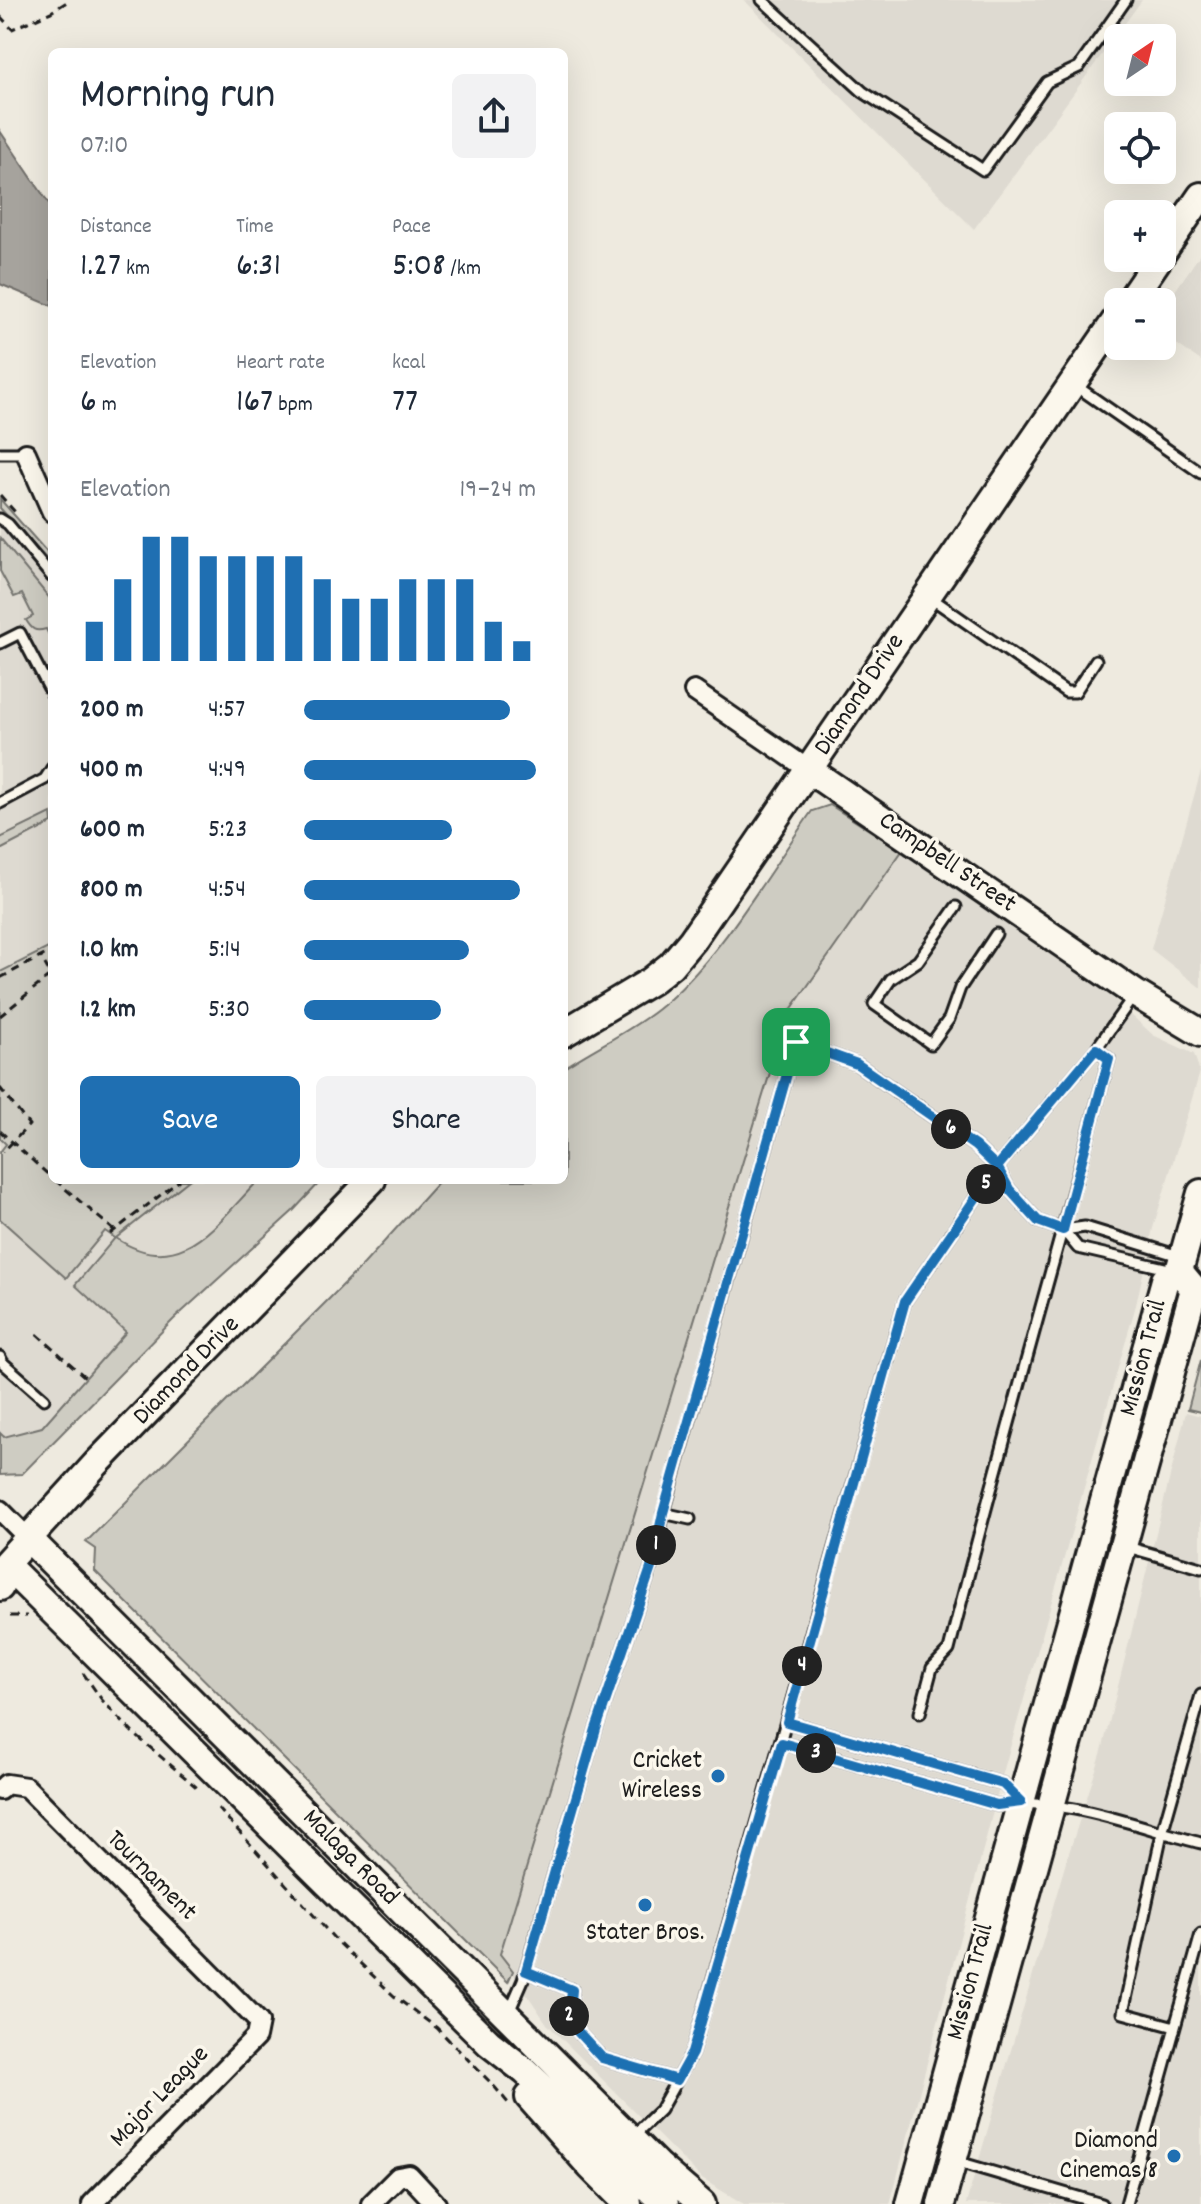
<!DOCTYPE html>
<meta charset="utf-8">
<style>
body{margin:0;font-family:Dekko,sans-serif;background:#f2f2f3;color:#1f2937;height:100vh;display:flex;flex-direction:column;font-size:30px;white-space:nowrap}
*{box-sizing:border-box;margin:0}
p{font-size:26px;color:#747a83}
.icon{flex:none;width:44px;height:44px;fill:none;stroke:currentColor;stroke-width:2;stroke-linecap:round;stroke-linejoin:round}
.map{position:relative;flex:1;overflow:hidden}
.side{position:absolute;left:48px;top:48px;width:520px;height:1136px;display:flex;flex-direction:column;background:#fff;border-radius:12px;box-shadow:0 8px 32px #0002}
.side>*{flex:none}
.needle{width:52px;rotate:35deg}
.fabs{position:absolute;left:1104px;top:24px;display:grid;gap:16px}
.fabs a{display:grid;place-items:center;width:72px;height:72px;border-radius:12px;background:#fff;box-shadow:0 8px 32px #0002;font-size:40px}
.pin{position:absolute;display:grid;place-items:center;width:68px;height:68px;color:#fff;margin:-34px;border-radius:16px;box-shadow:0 4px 12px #0006}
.km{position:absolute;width:40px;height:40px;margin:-20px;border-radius:50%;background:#222;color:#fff;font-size:22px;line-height:40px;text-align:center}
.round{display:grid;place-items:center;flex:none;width:84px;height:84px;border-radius:12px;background:#f2f2f3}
.head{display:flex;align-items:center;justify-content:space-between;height:136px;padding:0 32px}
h1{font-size:44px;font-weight:600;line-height:60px}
.metrics{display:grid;grid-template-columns:repeat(3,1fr);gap:12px;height:136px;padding:8px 32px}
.metrics div{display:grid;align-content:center}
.metrics b{font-size:34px;font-weight:600}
.metrics small{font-size:22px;font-weight:400}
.metrics p{font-size:22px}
.chart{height:224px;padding:16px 32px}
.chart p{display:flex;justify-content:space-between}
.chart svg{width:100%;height:144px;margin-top:8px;stroke:#1f6fb2;stroke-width:6}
.action{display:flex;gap:16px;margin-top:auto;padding:16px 32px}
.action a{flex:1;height:92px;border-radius:12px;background:#1f6fb2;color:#fff;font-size:32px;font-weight:600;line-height:92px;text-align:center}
.action a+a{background:#f2f2f3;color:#1f2937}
ul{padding:0 32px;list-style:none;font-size:26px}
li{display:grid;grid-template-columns:128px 96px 1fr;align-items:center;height:60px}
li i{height:20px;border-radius:10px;background:#1f6fb2}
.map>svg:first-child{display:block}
.built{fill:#dedad1}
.green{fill:#ceccc2;stroke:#75746f;stroke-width:2}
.water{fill:#a6a39d;stroke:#6f6d69;stroke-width:2}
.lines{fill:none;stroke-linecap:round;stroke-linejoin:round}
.lane-casing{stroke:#1c1c1c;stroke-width:15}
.street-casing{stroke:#1c1c1c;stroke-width:24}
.secondary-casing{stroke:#1c1c1c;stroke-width:32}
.path{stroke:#1c1c1c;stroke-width:3;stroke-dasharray:8 6;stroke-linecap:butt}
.lane{stroke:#fbf7ec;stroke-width:9}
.street{stroke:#fbf7ec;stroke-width:18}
.secondary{stroke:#fbf7ec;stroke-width:26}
.route-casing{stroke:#fff;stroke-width:16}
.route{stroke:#1f6fb2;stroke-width:10}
.poi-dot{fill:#1f6fb2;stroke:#fbf7ec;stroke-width:3}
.labels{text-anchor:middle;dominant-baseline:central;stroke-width:7;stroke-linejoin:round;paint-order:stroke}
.street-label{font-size:26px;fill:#1c1c1c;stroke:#fbf7ec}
.poi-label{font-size:26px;fill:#1c1c1c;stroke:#fbf7ec;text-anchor:end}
</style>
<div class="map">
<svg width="1201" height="2204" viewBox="0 0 1201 2204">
<rect width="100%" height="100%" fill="#eeeadf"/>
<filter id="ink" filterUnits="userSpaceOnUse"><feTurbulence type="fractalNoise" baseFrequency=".0125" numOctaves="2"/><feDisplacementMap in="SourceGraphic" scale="16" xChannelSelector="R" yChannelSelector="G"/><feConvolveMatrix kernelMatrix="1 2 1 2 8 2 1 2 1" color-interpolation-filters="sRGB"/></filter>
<g filter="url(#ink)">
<!-- built -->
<path class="built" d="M744,0H1142L974,229Z
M1201,253V361L1162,334V310Z
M0,499L52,558V1180H322L293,1211L174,1319L22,1474L0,1475Z
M1201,771V988L1151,949Z
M902,851L1093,980L1153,1035L1194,1054L1200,1072L1153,1228L1136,1305L1006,1762L890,2204H744L702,2179L547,2024L500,1954L788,1013Z
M1186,1412L1201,1416V2204H966L1066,1862L1102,1751Z"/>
<!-- green -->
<path class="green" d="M0,499L52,558V565L0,508Z
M0,538L52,601V641L46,629C35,632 32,630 26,620L33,616L22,594L14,597L0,571Z
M830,805L902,851L788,1014L500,1954L513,1971L508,1982L95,1571L96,1549L86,1542L364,1264L440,1180H564V1068C594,1048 629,1032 658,1009C717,963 768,873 812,811Z
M51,813L52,823L0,850V838Z
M52,946V1180H189L116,1238C181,1282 217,1222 259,1180H322L293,1211L174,1319L22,1474L0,1475V1433L4,1437L42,1427L126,1332L75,1285L115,1238L105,1231L66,1278L0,1219V1152L6,1144L0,1138V972Z
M1201,1360V1412L1188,1409Z"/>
<!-- water -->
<path class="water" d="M0,131L52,208V306L0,284Z"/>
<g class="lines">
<!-- lane casing -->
<g class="lane-casing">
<path id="lane" d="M762,0L863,92L983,170L1047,82L1079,67L1126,0
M1076,386L1201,473
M0,453H26
M0,519L8,524L52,577
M931,598L1066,692H1075L1096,660
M0,643L20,633L52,694
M0,803L45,779L52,768
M956,907L918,961L891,979L874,1004L931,1044L949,1019L960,988L996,934
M1063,1230L1078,1248L1173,1270
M0,1357L3,1363L44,1399
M663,1513L690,1519
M1124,1546L1201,1568
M920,1713L932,1668L949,1650C999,1452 1056,1256 1109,1059L1096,1049
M787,1722L1003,1784L1019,1799
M782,1743L997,1805C1062,1796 1138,1827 1201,1843
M526,1971L572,1990L569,2022L602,2058L677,2080
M509,2012L523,1980L596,1729L651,1568L664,1512L796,1042L857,1064L975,1146L997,1167L1096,1049L1135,994
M1175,2027L1201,1934
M631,2138L660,2110L692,2053L905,1301L997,1167L1009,1189L1038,1221L1063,1230L1085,1227L1179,1256
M955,2161L1102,2204
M1126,2204L1175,2027L1123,2013L1162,1833L1201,1695"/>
</g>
<!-- street casing -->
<g class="street-casing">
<path id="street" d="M26,453L52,512
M694,691L809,770
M0,1510L29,1539
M0,1790L6,1784L26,1787L259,2022L256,2037L92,2204
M371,2204L398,2177L409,2175L436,2204"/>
</g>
<!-- secondary casing -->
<g class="secondary-casing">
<path id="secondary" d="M1162,253L1201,196
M1129,302L1159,258
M809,770L1136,994L1201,1033
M564,1033L651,981L671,965L692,940L1118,317
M1179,1271L1201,1193
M29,1539L657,2165L702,2204
M5,1564L489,2043L525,2071L665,2204
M0,1587L5,1564L96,1464L372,1180
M529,2097L590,2166L628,2204
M910,2204L1165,1280L1179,1271
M941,2204L1194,1289L1179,1271"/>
</g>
<!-- path -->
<path class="path" d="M0,16L12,29L51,12L70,0
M0,495L15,512
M0,978L52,951
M0,1016L51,975L41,957
M0,1088L29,1125L3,1152
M0,1131L52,1178
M55,1180L115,1231
M110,1234L180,1180
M37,1334L85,1377
M10,1616H27
M83,1673L102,1700L132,1732L201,1791
M218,1808L333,1937L394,1996L437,2028L493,2085L509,2104"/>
<!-- lane -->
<use href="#lane" class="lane"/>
<!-- street -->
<use href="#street" class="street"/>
<!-- secondary -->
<use href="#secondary" class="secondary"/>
</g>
</g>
<g class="lines" filter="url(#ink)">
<!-- route casing -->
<g class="route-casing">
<path id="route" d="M796,1042L663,1513L651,1568L596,1729L526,1971L572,1990L569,2022L602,2058L677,2080L692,2053L782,1743L997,1805L1021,1802L1003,1784L787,1722L905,1301L997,1167L1009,1189L1038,1221L1063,1230L1109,1059L1096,1049L997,1167L975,1146L857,1064L796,1042"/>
</g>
<!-- route -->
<use href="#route" class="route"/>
</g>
<!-- markers -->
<g class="poi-dot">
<circle cx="718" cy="1776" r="8"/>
<circle cx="645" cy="1905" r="8"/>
<circle cx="1174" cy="2156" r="8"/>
</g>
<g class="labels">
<!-- street labels -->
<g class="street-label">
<text transform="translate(860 695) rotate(-56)">Diamond Drive</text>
<text transform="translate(947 863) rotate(34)">Campbell Street</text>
<text transform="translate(1144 1358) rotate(-75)">Mission Trail</text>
<text transform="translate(187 1371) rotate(-46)">Diamond Drive</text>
<text transform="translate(350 1858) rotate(45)">Malaga Road</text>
<text transform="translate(151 1876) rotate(45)">Tournament</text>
<text transform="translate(971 1982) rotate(-75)">Mission Trail</text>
<text transform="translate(160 2097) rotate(-46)">Major League</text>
</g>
<!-- poi labels -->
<g class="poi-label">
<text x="702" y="1761">Cricket<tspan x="702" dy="30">Wireless</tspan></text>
<text x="645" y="1933" text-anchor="middle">Stater Bros.</text>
<text x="1158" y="2141">Diamond<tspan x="1158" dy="30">Cinemas 8</tspan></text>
</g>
</g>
</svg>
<div class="fabs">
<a><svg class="needle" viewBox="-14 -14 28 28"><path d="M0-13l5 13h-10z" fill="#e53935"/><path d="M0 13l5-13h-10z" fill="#747a83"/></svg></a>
<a><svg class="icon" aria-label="locate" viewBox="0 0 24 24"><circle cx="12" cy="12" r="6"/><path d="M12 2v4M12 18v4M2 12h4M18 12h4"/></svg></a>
<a>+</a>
<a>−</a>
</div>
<div class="pin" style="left:796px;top:1042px;background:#1e9e55"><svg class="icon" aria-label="arrive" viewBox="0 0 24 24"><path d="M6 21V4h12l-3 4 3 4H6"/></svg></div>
<b class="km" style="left:656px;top:1545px">1</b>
<b class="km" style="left:569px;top:2016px">2</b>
<b class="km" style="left:816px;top:1753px">3</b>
<b class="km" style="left:802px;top:1666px">4</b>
<b class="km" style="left:986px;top:1184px">5</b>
<b class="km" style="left:951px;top:1129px">6</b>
<section class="side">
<div class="head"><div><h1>Morning run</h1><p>07:10</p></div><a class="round"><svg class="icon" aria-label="share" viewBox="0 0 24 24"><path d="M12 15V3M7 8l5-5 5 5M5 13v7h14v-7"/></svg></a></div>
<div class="metrics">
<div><p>Distance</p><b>1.27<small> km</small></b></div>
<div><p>Time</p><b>6:31</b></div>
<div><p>Pace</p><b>5:08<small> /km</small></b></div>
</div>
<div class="metrics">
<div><p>Elevation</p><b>6<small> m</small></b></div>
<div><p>Heart rate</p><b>167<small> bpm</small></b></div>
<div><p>kcal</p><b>77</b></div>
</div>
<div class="chart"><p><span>Elevation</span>19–24 m</p>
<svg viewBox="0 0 160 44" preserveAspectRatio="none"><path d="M5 44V32M15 44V19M25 44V6M35 44V6M45 44V12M55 44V12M65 44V12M75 44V12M85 44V19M95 44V25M105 44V25M115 44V19M125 44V19M135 44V19M145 44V32M155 44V38"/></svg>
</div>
<ul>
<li><b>200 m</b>4:57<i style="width:89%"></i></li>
<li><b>400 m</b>4:49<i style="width:100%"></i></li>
<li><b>600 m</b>5:23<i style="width:64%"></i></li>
<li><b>800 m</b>4:54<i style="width:93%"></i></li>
<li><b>1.0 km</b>5:14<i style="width:71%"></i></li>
<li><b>1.2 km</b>5:30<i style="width:59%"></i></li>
</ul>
<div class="action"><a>Save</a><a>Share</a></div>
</section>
</div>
